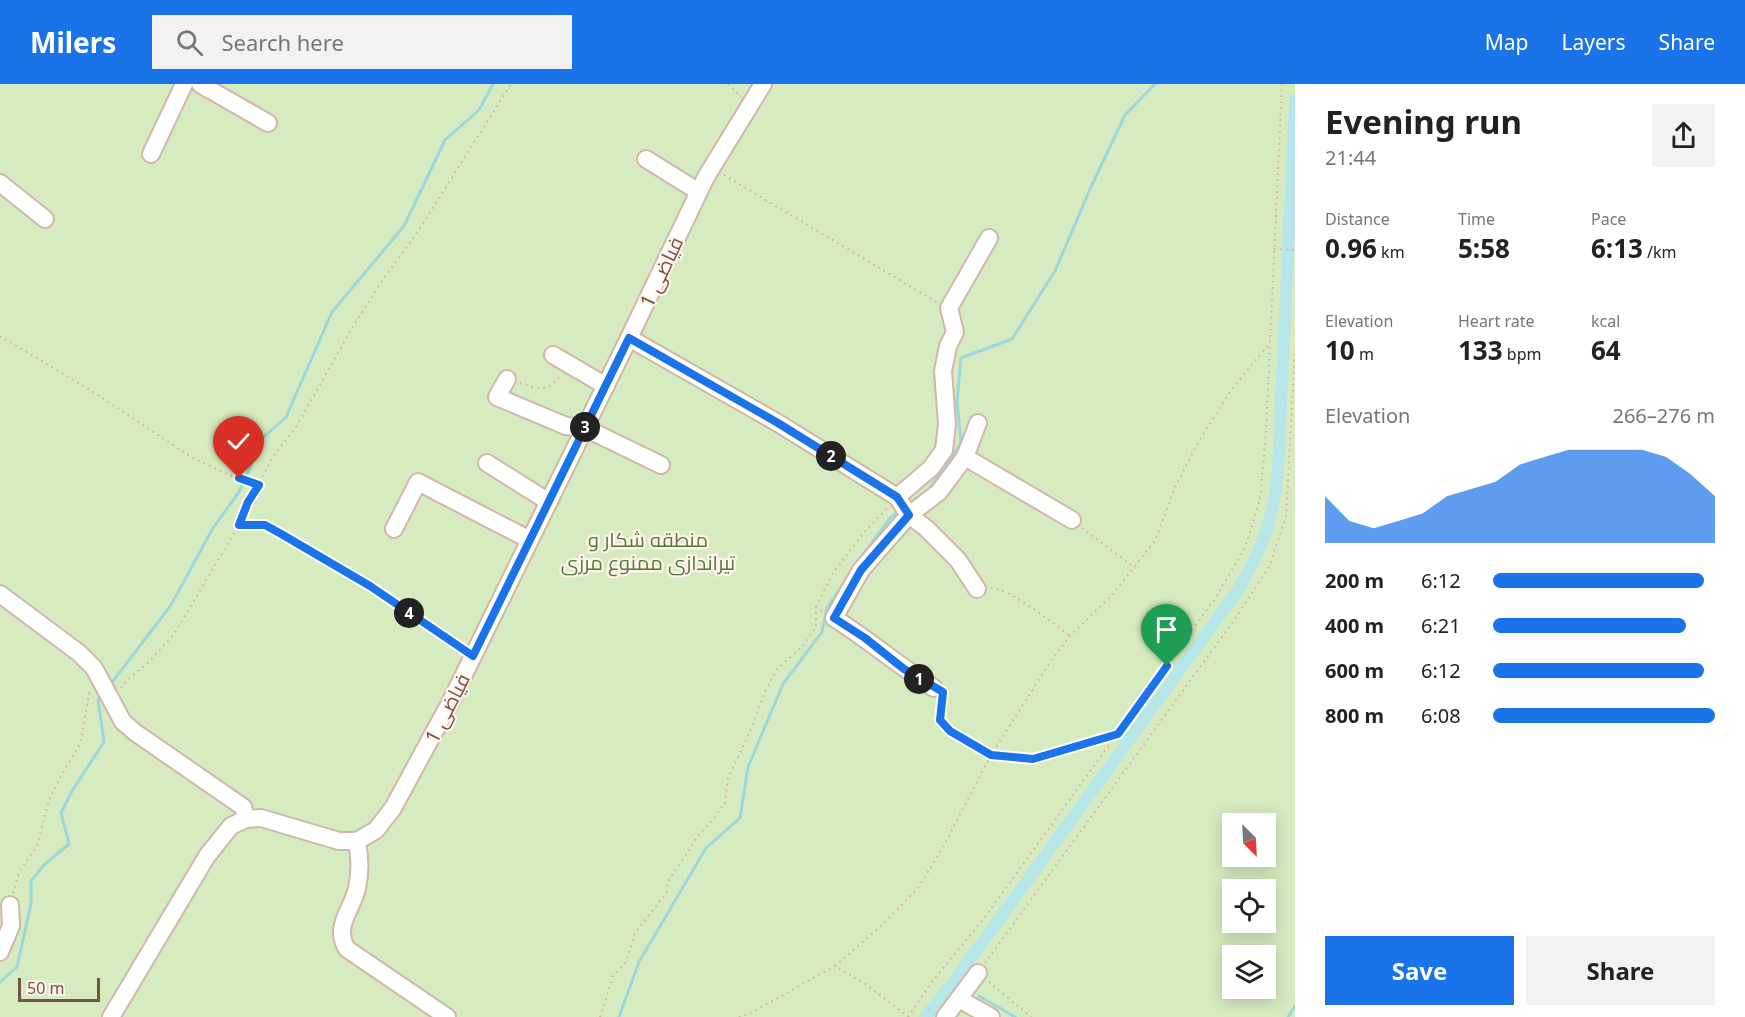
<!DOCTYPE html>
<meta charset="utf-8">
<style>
body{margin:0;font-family:"Noto Sans",Cairo,sans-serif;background:#f2f2f2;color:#222;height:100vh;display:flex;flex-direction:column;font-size:22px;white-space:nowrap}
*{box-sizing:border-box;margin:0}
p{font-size:20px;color:#767676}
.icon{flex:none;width:33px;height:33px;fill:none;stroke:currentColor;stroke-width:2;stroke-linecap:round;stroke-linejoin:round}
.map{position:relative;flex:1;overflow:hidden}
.panel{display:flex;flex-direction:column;background:#fff;width:450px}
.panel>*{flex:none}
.needle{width:39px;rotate:156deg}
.tools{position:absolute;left:1222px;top:729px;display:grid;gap:12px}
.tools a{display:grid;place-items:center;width:54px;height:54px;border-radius:0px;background:#fff;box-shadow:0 3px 15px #0003;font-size:30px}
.scale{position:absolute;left:18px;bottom:15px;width:82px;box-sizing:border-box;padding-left:6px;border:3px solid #765247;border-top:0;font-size:16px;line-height:21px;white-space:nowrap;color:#765247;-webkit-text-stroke:4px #fff4e9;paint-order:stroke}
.pin{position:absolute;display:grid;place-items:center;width:51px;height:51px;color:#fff;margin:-62px -26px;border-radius:50% 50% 50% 0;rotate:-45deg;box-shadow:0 0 6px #0007}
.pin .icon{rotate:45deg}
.km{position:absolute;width:30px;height:30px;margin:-15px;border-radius:50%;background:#222;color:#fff;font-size:16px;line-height:30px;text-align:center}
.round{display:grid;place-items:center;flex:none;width:63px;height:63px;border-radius:0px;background:#f2f2f2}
.head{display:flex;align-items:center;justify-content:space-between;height:102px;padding:0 30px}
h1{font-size:33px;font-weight:700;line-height:45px}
.metrics{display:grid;grid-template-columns:repeat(3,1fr);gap:9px;height:102px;padding:6px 30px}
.metrics div{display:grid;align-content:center}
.metrics b{font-size:26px;font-weight:700}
.metrics small{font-size:16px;font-weight:400}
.metrics p{font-size:16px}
.chart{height:168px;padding:12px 30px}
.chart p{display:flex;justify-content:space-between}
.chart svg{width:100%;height:108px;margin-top:6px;fill:#1a73e8;opacity:.7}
.action{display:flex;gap:12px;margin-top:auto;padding:12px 30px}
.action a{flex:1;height:69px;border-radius:0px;background:#1a73e8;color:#fff;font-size:24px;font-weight:700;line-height:69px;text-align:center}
.action a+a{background:#f2f2f2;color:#222}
ul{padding:0 30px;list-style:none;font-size:20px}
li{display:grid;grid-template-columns:96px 72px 1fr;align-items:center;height:45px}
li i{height:15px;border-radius:8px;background:#1a73e8}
header{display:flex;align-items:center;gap:36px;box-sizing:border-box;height:84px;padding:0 30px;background:#1a73e8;color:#fff}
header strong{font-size:28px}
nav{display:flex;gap:33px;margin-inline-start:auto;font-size:21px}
.search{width:420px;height:54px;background:#f2f2f2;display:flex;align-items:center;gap:15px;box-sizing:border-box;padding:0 21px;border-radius:0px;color:#767676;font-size:22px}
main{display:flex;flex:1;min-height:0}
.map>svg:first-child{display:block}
.green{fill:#d7ebc0;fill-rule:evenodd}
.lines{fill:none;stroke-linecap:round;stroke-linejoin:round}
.stream{stroke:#9cd8da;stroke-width:3}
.canal{stroke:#b6e6e8;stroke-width:12}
.minor-casing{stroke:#d1b7ab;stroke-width:20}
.path{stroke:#d9ac9c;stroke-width:2;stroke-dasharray:1.5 4.5;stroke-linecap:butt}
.minor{stroke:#fff;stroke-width:16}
.route-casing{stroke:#fff;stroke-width:12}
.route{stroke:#1a73e8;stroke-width:8}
.labels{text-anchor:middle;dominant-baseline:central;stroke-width:4.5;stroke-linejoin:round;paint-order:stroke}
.street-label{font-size:20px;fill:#765247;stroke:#fff4e9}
.park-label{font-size:20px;fill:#54773c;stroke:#fff4e9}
</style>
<header>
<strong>Milers</strong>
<div class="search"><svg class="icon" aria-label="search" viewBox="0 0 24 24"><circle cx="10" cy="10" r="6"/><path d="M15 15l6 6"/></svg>Search here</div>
<nav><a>Map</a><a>Layers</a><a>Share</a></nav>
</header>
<main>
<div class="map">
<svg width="1295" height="933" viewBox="0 0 1295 933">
<rect width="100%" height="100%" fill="#fdefe2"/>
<!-- green -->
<path class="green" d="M0,0H1295V933H0ZM1233,740H1266V772H1233ZM1233,806H1266V838H1233ZM1233,872H1266V904H1233Z"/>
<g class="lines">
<!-- stream -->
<path class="stream" d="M929,405L961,359L957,317L961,274L1012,255L1055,187L1090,105L1125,31L1155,0
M907,421L919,413
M860,475L891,433L900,427
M110,601L171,521L213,444L239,408L252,379L257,359L286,333L332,228L404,142L445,56L479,26L493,0
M0,898L17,883L31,820V797L44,781L69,760L61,729L72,707L104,658L98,616L102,611
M979,912L1015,933
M619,933L639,878L706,764L740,734L748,683L783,600L822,548L827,524L853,485
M1288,933L1295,922"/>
<!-- canal -->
<path class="canal" d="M925,933L955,896L1238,506C1263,465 1274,432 1278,385L1295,16"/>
<!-- minor casing -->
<g class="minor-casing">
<path id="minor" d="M200,0L268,39
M151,70L184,0
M646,75L699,108
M0,99L45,135
M629,254L778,339L897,413L909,431L926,444L958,476L977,505
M553,271L606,302
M507,295L497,313L566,342L585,344L661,381
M965,373L978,339
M487,379L549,418
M897,413L931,384L944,366L947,340L943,287L948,262L955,248L949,224L989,154
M394,445L418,398L530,456
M0,510L79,569L94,584L123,638L136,649L243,723L246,735
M934,604C899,582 869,556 834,534L861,486L909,431L939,408L965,373L1072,436
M357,757C360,773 361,787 357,804C352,827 333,842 347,865L447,933
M0,868L11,842L10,821
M959,915L991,933
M111,933L207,772L231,742L246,735L261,734L339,757H357L376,746L393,724L451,617L629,254L706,93L763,0
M945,933L978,889"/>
</g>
<!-- path -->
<path class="path" d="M728,0L741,13
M724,91L938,219
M1274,165L1295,166
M0,252L95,309L191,373L227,390L259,401
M520,299C539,305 549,309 561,290
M239,441L248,418L275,370L296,343L352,244L384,194L417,149L511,0
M1082,444L1135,484
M991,504C1011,505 1054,540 1070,552
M816,523L833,489L862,451L887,424
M121,604L126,597L150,577L174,550L239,441H265L370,502L462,565
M942,615L940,636L950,647L991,671L1033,675L1117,650
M13,809L19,788L37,762L49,716L66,683L80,660L90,604
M985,879L1235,535L1269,483L1286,433L1295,265
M989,898L1031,933
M600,933L613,892L626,878L635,849L667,808L668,798L700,749L713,736L725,719L728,694L749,650L765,608L777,585L803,562L816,542V523L823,528
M739,933L749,930L835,882
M908,933L931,899L985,833L1117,650L1216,513L1245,464L1260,416L1266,348L1282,0
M909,933L864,899L835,882L882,841L918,804L943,763L991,671L1052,575L1070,552L1111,512L1155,457L1175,403L1199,357L1231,306L1270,259"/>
<!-- minor -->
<use href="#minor" class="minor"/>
</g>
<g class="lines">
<!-- route casing -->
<g class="route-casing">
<path id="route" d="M239,394L259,401L248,418L239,441H265L283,451L370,502L473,572L629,254L778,339L897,413L909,431L861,486L834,534L865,554L904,585L943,608L940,636L950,647L991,671L1033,675L1118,650L1167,582"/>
</g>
<!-- route -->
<use href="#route" class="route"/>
</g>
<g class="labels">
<!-- street labels -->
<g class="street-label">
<text transform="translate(661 188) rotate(-65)">فیاضی 1</text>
<text transform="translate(447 624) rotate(-63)">فیاضی 1</text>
</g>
<!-- park labels -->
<g class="park-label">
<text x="648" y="455">منطقه شکار و<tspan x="648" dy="23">تیراندازی ممنوع مرزی</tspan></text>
</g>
</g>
</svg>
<div class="tools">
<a><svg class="needle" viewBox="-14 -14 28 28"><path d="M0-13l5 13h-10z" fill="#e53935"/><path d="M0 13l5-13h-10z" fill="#767676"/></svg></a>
<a><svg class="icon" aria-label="locate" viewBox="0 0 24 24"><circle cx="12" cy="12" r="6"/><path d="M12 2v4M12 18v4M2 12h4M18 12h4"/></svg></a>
<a><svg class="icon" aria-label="layers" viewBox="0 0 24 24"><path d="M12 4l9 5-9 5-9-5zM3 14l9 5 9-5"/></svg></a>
</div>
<div class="scale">50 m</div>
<div class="pin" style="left:1167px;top:582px;background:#1e9e55"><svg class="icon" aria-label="arrive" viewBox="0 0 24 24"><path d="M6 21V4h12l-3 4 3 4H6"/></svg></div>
<div class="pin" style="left:239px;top:394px;background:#d93025"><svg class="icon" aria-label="check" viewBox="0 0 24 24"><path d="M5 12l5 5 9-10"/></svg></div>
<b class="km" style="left:919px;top:595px">1</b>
<b class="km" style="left:831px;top:372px">2</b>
<b class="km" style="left:585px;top:343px">3</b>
<b class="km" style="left:409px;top:529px">4</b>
</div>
<section class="panel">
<div class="head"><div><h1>Evening run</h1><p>21:44</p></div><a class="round"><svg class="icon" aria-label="share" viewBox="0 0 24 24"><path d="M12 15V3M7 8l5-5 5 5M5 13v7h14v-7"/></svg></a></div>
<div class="metrics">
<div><p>Distance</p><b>0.96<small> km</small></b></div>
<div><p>Time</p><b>5:58</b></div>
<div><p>Pace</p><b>6:13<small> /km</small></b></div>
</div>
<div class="metrics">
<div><p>Elevation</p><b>10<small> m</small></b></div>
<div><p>Heart rate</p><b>133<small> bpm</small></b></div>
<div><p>kcal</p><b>64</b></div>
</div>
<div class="chart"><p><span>Elevation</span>266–276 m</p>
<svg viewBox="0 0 160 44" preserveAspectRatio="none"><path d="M0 44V25L10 35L20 38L30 35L40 32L50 25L60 22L70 19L80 12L90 9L100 6L110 6L120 6L130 6L140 9L150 16L160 25V44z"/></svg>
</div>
<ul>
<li><b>200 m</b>6:12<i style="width:95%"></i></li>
<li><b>400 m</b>6:21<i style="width:87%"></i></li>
<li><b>600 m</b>6:12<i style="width:95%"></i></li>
<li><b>800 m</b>6:08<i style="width:100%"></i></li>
</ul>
<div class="action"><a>Save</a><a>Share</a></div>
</section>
</main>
